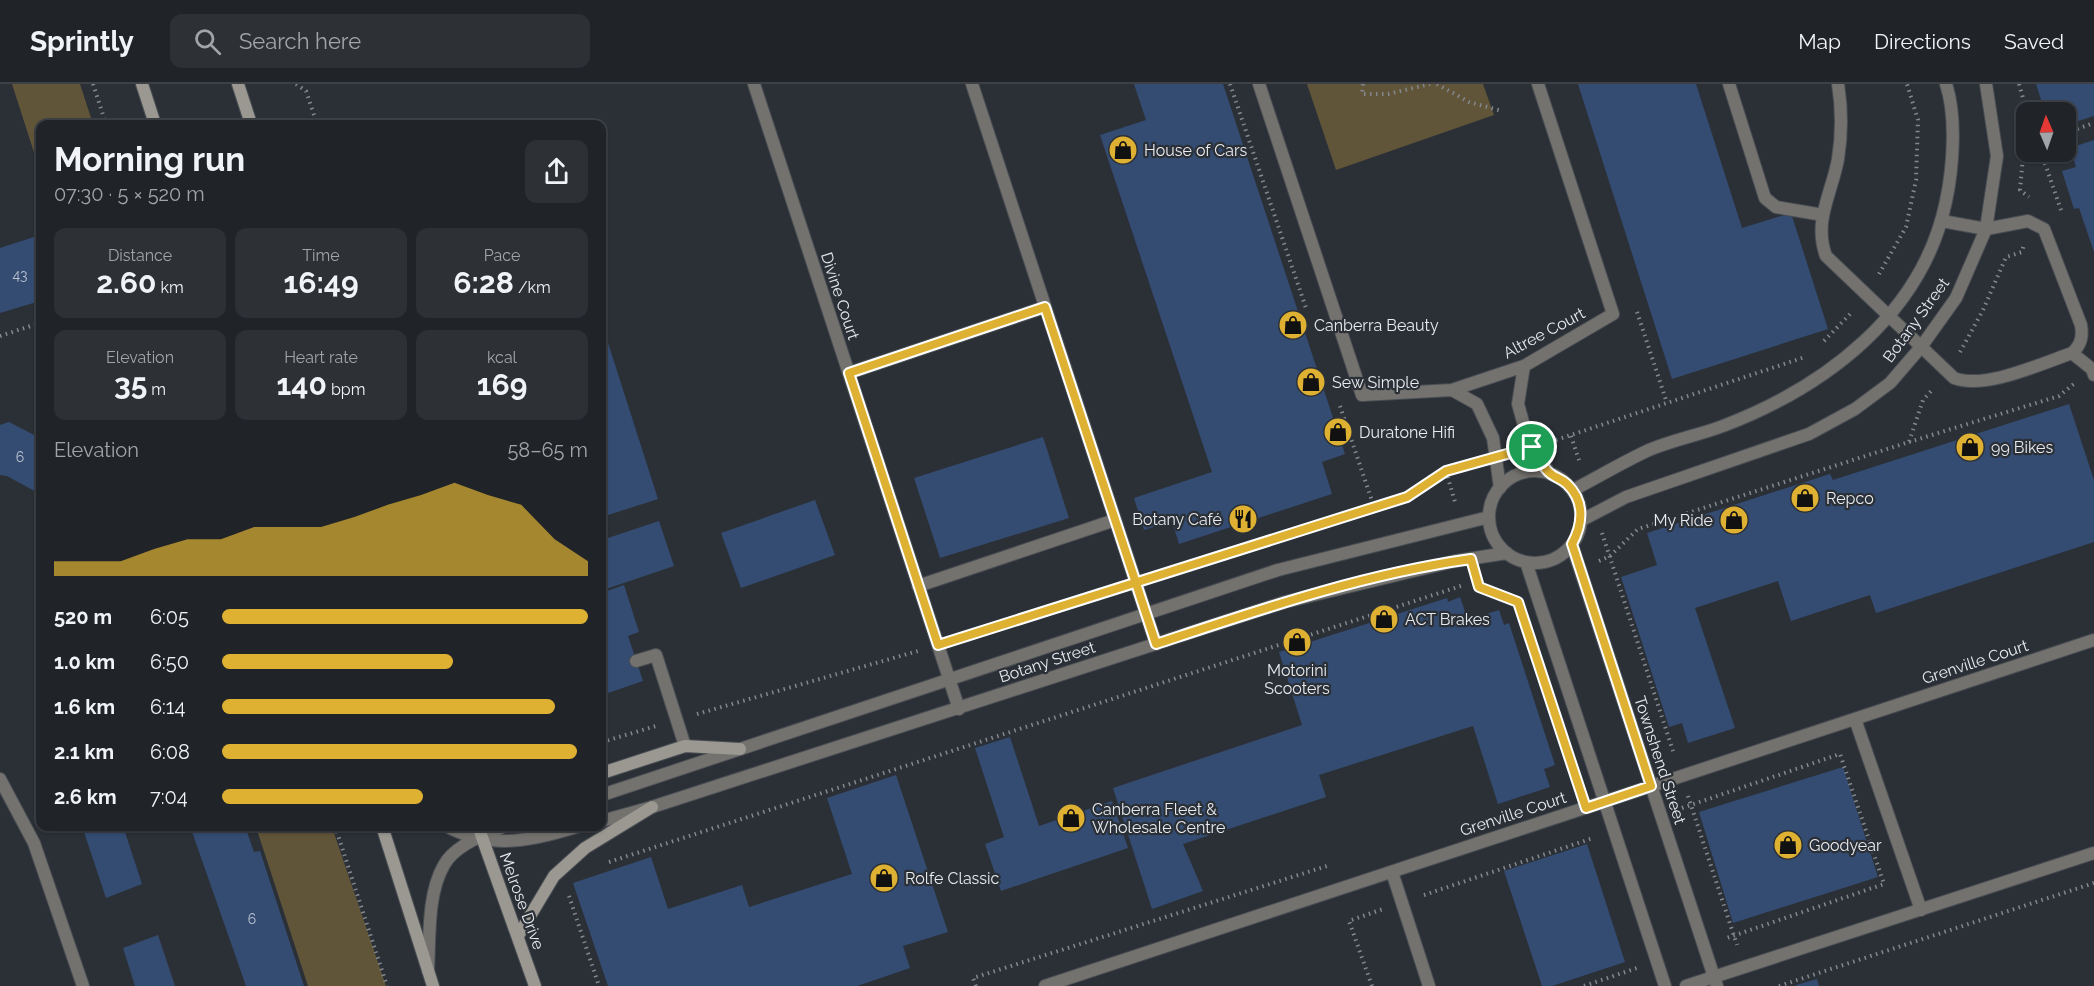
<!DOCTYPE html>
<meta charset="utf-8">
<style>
body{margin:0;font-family:Raleway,sans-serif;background:#2d3035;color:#f1f3f6;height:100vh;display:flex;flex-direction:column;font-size:22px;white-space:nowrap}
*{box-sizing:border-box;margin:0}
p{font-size:20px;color:#a2a4a8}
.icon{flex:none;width:33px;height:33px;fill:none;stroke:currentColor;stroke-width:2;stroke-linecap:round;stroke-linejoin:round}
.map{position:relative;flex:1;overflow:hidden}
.sheet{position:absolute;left:36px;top:36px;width:570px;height:711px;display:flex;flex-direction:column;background:#202429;border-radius:12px;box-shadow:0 2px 4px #0004,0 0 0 2px #3d4146}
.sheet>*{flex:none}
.needle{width:39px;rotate:358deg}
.tools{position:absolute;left:2016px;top:18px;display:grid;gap:12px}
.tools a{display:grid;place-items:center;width:60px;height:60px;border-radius:12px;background:#202429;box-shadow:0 2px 4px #0004,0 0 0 2px #3d4146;font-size:30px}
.pin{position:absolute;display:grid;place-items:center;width:51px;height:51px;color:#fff;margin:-26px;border:3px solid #fff;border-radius:50%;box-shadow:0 2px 6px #0007}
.round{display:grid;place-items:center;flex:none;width:63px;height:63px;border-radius:12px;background:#2d3035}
.headline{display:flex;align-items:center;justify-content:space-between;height:102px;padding:0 18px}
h1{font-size:33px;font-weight:700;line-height:45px}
.figures{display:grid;grid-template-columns:repeat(3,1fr);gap:9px;height:102px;padding:6px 18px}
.figures div{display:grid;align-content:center;border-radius:12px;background:#2d3035;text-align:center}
.figures b{font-size:30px;font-weight:700}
.figures small{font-size:16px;font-weight:400}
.figures p{font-size:16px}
.chart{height:168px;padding:12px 18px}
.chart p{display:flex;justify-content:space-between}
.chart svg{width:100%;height:108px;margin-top:6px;fill:#deb133;opacity:.7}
ul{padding:0 18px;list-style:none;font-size:20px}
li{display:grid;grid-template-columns:96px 72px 1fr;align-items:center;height:45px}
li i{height:15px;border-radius:8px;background:#deb133}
header{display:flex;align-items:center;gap:36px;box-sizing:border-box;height:84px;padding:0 30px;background:#202429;border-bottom:2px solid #3d4146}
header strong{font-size:28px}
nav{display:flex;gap:33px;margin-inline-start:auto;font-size:21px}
.search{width:420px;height:54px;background:#2d3035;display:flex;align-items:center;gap:15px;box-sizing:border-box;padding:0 21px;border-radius:12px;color:#a2a4a8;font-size:22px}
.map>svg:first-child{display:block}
.green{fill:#615539}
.building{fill:#344c72}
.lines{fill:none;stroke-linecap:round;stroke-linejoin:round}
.service-casing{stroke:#494e54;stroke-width:14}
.minor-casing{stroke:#494e54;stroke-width:14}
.secondary-casing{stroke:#494e54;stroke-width:14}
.path{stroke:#84888e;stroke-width:4;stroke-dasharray:1.5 4.5;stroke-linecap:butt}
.service{stroke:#74726e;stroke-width:12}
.minor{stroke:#74726e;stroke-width:12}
.secondary{stroke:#9a9891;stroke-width:12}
.route-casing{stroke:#fff;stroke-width:12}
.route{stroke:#deb133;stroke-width:8}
.labels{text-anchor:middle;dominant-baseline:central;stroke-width:4.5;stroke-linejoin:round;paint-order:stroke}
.number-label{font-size:14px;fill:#bac2d0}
.poi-label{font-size:16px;fill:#e7eaef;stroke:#2b3037;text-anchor:start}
.street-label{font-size:16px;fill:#e7eaef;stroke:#2b3037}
</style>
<header>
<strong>Sprintly</strong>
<div class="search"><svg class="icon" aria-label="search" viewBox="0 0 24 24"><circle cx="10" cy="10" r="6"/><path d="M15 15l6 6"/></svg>Search here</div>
<nav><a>Map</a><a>Directions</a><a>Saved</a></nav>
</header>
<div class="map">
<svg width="2094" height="902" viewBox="0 0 2094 902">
<rect width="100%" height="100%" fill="#2b3037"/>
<!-- green -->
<path class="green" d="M12,0H80L93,40H40V87Z
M1307,0H1483L1494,31L1336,86Z
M256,743H332L386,902H308Z"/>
<!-- building -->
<path class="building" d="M1134,0H1223L1345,370L1322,378L1332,410L1179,460L1172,437L1144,446L1134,414L1212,388L1100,51L1146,36Z
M1578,0H1696L1742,144L1791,129L1828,245L1672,295Z
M2036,0H2094V32L2066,41V28H2045Z
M2094,56V168L2079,124L2074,125L2062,87L2076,83L2070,64Z
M40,151V217L0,229V164Z
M602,240L658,415L602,433Z
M2069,320L2094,396V458L1876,529L1870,511L1791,537L1778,497L1695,524L1735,644L1688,659L1682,639L1669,643L1621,493L1657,481L1647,449L1830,390L1833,396Z
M9,338L40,354V410L7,392L0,391V341Z
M1043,353L1069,434L940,474L914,394Z
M815,416L835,471L741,504L721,449Z
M659,437L674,482L606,505L607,507L624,501L639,548L628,552L643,597L602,611V456Z
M1460,513L1468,536L1499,526L1504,541L1509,539L1555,681L1544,685L1550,703L1498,720L1473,642L1319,691L1326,713L1183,760L1203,807L1152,825L1113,704L1302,641L1279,568L1447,514L1448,518Z
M1010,653L1039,742L1112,717L1128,764L1001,807L985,760L1004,753L975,664Z
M1843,683L1878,793L1733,839L1699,728Z
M896,691L948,848L903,862L910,884L857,902H608L573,799L651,773L668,825L742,801L749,823L852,790L827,714Z
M82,742H123L142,800L106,814Z
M190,742H245L254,768L260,767L304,902H246Z
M1587,760L1625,878L1552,902H1542L1504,787Z
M158,851L175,902H135L123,864Z
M1817,895L1819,902H1796V901Z"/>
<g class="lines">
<!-- service casing -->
<g class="service-casing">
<path id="service" d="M754,0L959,625
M972,0L1156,560
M1259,0L1362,311L1452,306L1524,282L1613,230L1538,0
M1729,0L1765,114L1776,123L1823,131
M1838,0C1842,25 1842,50 1838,75C1832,109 1813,137 1826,172L1954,294C1985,306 2040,280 2072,269C2081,261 2083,253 2081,241L2044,145L2028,137L1986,145L1942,137
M2072,269L2092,285L2094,291
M1524,282L1518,320L1528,356L1550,390
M849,289L1045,223
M1452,306L1477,320L1493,354L1500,404
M918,502L1115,436
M636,577L656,571L685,662
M1855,635L1921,826
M1392,788L1429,902
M1045,902L2094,556
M1686,902L2094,769"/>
</g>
<!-- minor casing -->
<g class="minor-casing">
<path id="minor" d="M1489 433a46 46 0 1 1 92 0a46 46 0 1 1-92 0Z
M1573,406C1598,393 1623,378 1649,366C1673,356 1699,351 1723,342C1825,303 1923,230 1946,117C1953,84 1957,33 1946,0
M1582,436L1626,413L1809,350L1855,325L1890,299L1921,263L1956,214L1986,145L1997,72L1986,0
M1572,461L1717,902
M1526,478L1665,902
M0,695L34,759L83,902
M602,711L1278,486L1489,433
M602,737L652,723L1285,518L1455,477L1507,469
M446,742C493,767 532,756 580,742
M428,887C430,854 427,810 444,781C454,762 486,749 506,742"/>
</g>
<!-- secondary casing -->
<g class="secondary-casing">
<path id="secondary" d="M142,0L155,40
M238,0L251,40
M602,689L685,662L740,665
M382,742L433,902
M478,742L535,902
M518,852L554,792L585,764L652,723"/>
</g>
<!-- path -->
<path class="path" d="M93,0L106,40
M296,0L306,7L317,40
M1230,0L1306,224
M1363,0L1362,10H1388L1430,0
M1437,0L1469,18L1502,27
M2019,0L2027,28
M2026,39L2020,106L2029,113
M2066,49L2094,39
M2041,68L2062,129
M1879,190L1906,143L1916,96L1918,36L1907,0
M1637,228L1667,319
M0,252L40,239
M1824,257L1852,228
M1960,268L1983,226L2006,173L2022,168L2024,160
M1340,322L1374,423
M1571,352L1580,379
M1556,356L1805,273
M1909,358L2059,312L2075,299
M1446,387L1455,418
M1602,449L1674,670
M1599,477L1610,472L1638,445L1909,358L1923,316L1933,305
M1157,492L1407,413L1446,387L1473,379
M1477,495L1479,503L1514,517
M960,555L1115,505
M697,630L918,567
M602,658L656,642
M1688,712L1737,861
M1682,724L1840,670L1884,800L1724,855
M335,742L387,902
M609,778L1464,501
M1424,811L1593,754
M569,812L599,902
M976,902L973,894L1330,781
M1372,902L1349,837L1383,825
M1584,902L1637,884
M1779,902L2094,799"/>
<!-- service -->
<use href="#service" class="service"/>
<!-- minor -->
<use href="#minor" class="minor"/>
<!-- secondary -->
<use href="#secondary" class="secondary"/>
</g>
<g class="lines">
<!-- route casing -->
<g class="route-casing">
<path id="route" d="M1532,363L1446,387L1407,413L938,561L849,289L1045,223L1156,560C1259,526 1363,490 1471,475L1479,503L1518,518L1586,724L1651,702L1572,460C1583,440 1585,417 1567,400C1562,395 1556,394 1551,390C1543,385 1537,371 1532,363"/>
</g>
<!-- route -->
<use href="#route" class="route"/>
</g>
<!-- icons -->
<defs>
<g id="shop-disc" transform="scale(1.5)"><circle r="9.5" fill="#deb133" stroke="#2b3037"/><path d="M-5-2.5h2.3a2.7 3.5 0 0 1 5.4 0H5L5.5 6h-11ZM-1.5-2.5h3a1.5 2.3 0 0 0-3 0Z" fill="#111"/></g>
<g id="restaurant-disc" transform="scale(1.5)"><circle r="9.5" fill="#deb133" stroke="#2b3037"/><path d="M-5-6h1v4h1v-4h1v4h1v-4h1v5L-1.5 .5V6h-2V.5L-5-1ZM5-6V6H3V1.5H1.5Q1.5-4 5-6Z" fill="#111"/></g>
</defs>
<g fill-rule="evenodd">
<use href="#shop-disc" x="1123" y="66"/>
<use href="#shop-disc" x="1293" y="241"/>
<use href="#shop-disc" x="1311" y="298"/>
<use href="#shop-disc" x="1338" y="348"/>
<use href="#shop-disc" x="1970" y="363"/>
<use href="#shop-disc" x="1805" y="414"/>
<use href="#restaurant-disc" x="1243" y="435"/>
<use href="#shop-disc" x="1734" y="436"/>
<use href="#shop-disc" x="1384" y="535"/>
<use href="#shop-disc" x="1297" y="558"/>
<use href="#shop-disc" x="1071" y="734"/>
<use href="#shop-disc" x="1788" y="761"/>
<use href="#shop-disc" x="884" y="794"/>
</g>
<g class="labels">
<!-- number labels -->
<g class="number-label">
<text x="20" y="191">43</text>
<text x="20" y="373">6</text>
<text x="252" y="835">6</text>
</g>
<!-- poi labels -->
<g class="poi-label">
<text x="1144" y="66">House of Cars</text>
<text x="1314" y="241">Canberra Beauty</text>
<text x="1332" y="298">Sew Simple</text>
<text x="1359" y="348">Duratone Hifi</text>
<text x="1991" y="363">99 Bikes</text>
<text x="1826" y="414">Repco</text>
<text x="1222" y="435" text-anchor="end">Botany Café</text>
<text x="1713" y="436" text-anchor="end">My Ride</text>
<text x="1405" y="535">ACT Brakes</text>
<text x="1297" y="586" text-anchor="middle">Motorini<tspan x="1297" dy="18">Scooters</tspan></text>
<text x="1092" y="725">Canberra Fleet &amp;<tspan x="1092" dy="18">Wholesale Centre</tspan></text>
<text x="1809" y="761">Goodyear</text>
<text x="905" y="794">Rolfe Classic</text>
</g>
<!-- street labels -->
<g class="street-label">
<text transform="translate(840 212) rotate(72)">Divine Court</text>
<text transform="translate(1916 236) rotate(-54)">Botany Street</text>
<text transform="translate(1544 249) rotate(-28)">Altree Court</text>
<text transform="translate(1047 578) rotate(-18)">Botany Street</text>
<text transform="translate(1975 578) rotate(-18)">Grenville Court</text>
<text transform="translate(1660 676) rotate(72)">Townshend Street</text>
<text transform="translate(1513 730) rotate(-18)">Grenville Court</text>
<text transform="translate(522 817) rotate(70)">Melrose Drive</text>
</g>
</g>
</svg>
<div class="tools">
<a><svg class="needle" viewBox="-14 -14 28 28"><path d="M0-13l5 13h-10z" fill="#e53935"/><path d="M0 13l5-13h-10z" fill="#a2a4a8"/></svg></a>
</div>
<div class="pin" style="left:1532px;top:363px;background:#1e9e55"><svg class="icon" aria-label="arrive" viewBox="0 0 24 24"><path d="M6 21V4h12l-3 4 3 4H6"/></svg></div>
<section class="sheet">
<div class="headline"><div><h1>Morning run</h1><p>07:30 · 5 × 520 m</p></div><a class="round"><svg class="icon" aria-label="share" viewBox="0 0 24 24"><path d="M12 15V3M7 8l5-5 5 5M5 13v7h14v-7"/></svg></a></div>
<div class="figures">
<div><p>Distance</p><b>2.60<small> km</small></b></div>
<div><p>Time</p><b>16:49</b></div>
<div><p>Pace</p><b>6:28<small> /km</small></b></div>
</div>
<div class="figures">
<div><p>Elevation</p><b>35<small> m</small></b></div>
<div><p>Heart rate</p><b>140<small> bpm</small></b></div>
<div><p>kcal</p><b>169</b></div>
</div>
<div class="chart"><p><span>Elevation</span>58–65 m</p>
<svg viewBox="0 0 160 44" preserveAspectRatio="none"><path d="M0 44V38L10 38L20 38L30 33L40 29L50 29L60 24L70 24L80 24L90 20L100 15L110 11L120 6L130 11L140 15L150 29L160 38V44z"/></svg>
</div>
<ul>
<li><b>520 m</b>6:05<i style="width:100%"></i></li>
<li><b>1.0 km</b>6:50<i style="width:63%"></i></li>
<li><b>1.6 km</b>6:14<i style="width:91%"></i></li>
<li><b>2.1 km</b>6:08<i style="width:97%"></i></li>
<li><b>2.6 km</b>7:04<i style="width:55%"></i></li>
</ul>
</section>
</div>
